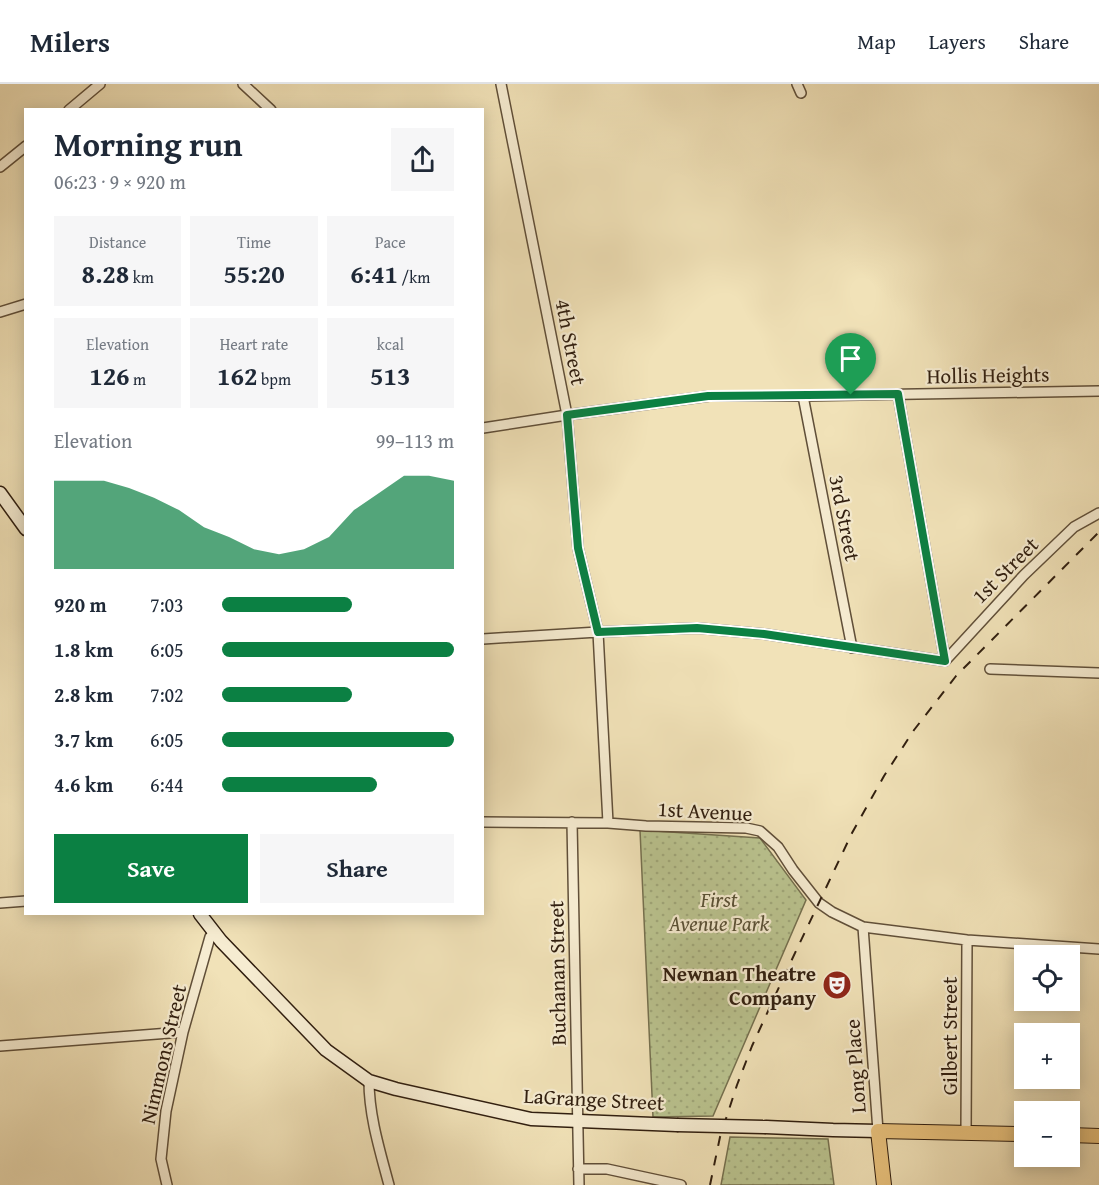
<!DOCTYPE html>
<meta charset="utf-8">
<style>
body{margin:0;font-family:"Gentium Book Plus",serif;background:#f6f6f7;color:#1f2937;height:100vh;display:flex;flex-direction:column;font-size:22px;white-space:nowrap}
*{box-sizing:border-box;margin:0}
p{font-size:20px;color:#747a83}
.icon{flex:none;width:33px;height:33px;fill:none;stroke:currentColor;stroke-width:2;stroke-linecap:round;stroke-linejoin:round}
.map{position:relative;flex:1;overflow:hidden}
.details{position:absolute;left:24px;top:24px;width:460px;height:807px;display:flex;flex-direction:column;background:#fff;border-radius:0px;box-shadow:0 3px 15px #0003}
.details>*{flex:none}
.fabs{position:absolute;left:1014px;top:861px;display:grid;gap:12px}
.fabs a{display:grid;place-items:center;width:66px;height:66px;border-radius:0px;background:#fff;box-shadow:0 3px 15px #0003;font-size:30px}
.pin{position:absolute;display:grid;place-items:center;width:51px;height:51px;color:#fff;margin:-62px -26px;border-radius:50% 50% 50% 0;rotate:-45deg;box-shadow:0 0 6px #0007}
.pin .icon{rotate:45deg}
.round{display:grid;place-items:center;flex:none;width:63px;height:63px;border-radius:0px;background:#f6f6f7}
.headline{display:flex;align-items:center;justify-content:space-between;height:102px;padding:0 30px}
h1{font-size:33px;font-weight:700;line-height:45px}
.figures{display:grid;grid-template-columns:repeat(3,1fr);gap:9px;height:102px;padding:6px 30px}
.figures div{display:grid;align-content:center;border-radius:0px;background:#f6f6f7;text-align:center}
.figures b{font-size:26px;font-weight:700}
.figures small{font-size:16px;font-weight:400}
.figures p{font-size:16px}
.chart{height:168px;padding:12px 30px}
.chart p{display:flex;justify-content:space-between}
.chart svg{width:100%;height:108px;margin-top:6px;fill:#0b8043;opacity:.7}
.button{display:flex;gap:12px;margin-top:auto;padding:12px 30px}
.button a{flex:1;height:69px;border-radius:0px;background:#0b8043;color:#fff;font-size:24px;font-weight:700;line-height:69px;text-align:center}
.button a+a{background:#f6f6f7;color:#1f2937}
ul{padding:0 30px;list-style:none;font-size:20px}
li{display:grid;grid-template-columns:96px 72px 1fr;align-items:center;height:45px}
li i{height:15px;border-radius:8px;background:#0b8043}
header{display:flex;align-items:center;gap:36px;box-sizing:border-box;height:84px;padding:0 30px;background:#fff;border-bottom:2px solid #e0e1e3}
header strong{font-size:28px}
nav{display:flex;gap:33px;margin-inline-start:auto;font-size:21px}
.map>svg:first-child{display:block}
.park{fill:url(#park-dots);stroke:#75704f;stroke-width:1.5}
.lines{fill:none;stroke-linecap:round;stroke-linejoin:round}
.street-casing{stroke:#604f39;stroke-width:12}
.secondary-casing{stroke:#301e0f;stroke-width:15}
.primary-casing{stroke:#301e0f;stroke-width:16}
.street{stroke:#f6ecd1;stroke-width:9}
.secondary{stroke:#f6ecd1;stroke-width:12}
.primary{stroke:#e8c17c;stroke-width:14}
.rail{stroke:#301e0f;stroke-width:2;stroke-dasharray:10 10;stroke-linecap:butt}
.secondary-bridge-casing{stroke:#301e0f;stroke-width:15;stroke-linecap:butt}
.secondary-bridge{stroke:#f6ecd1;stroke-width:12}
.route-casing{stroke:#fff;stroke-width:12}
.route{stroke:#0b8043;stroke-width:8}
.labels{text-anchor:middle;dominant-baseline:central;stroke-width:4.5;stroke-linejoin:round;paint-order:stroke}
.street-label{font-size:21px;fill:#301e0f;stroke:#f6ecd1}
.park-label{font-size:21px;font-style:italic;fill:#595035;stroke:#f6ecd1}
.poi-label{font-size:21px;font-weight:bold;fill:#301e0f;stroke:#f6ecd1;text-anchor:end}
</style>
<header>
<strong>Milers</strong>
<nav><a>Map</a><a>Layers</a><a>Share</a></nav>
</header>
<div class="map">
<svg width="1099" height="1101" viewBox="0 0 1099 1101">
<defs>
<pattern id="park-dots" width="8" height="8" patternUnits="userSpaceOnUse" patternTransform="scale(1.5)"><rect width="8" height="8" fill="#bac38f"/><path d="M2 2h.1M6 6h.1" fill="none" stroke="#a0a77a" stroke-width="1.8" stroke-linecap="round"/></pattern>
</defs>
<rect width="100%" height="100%" fill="#f1e2b8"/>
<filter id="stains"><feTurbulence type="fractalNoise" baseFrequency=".00333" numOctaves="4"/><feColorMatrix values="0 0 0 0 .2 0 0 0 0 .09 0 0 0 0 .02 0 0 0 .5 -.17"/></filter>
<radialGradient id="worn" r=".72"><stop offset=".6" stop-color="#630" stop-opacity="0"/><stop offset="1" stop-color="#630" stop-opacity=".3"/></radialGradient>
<!-- park -->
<path class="park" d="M640,746L760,754L806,816L713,1032L653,1033Z
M730,1053L828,1055L834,1101H721Z"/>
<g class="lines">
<!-- street casing -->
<g class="street-casing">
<path id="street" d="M243,0L271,26
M501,0L567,331L578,464L598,548L608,739
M797,0L801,9
M69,26L100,0
M0,83L26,62
M0,228L26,220
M898,310L945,577
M803,312L852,564
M483,344L567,331L709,312H803L1099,307
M483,555L598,548L697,544L764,550L945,577
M945,577L1024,491L1074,443L1099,429
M990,585L1099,589
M483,738L608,739L646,742L746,744L760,747L778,763L793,786L819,819L832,828L863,843L967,856L1099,865
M572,738L579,1101
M0,819L26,817
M863,843L878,1047
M0,962L183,948
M369,997C369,1032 380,1067 389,1101
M966,1049L967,856
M578,1085H607L681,1101
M167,1101L161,1075L166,1027L183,948L210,853L215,849"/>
</g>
<!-- secondary casing -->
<g class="secondary-casing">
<path id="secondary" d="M0,409L26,445
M200,830L221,857L326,966L369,997L396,1005L531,1035L677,1041
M766,1043L833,1046L878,1047"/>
</g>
<!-- primary casing -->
<g class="primary-casing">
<path id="primary" d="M1070,1051L1099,1052
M884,1101L878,1047L1024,1050"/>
</g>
<!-- street -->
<use href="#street" class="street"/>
<!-- secondary -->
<use href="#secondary" class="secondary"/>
<!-- primary -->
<use href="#primary" class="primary"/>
<!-- rail -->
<path class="rail" d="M710,1101L720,1053L737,1001L752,962L786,888L852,749L884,692L914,646L956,592L1099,448"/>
<!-- secondary-bridge casing -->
<g class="secondary-bridge-casing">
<path id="secondary-bridge" d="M677,1041L766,1043"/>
</g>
<!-- secondary-bridge -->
<use href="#secondary-bridge" class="secondary-bridge"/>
</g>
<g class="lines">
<!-- route casing -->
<g class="route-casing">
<path id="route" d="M898,310L945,577L764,550L697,544L598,548L578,464L567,331L708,312Z"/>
</g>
<!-- route -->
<use href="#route" class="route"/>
</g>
<!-- icons -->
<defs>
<g id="theatre-disc" transform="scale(1.5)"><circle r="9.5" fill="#8f2418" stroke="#f6ecd1"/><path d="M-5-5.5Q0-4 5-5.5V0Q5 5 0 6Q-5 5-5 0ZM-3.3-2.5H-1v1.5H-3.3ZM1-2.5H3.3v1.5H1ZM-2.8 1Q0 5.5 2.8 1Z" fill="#fff"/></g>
</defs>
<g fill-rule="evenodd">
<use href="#theatre-disc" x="837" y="901"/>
</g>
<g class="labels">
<!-- street labels -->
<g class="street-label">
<text transform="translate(571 258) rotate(79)">4th Street</text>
<text transform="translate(988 291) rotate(-1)">Hollis Heights</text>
<text transform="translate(845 434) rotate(79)">3rd Street</text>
<text transform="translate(1005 486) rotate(-45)">1st Street</text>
<text transform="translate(705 727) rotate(3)">1st Avenue</text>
<text transform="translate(557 889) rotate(-91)">Buchanan Street</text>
<text transform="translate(949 952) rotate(-90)">Gilbert Street</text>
<text transform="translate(163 970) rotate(-77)">Nimmons Street</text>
<text transform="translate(855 982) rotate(-94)">Long Place</text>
<text transform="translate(594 1015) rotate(3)">LaGrange Street</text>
</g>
<!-- park labels -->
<g class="park-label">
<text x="719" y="815">First<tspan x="719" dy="24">Avenue Park</tspan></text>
</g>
<!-- poi labels -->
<g class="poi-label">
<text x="816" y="889">Newnan Theatre<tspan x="816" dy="24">Company</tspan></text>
</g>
</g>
<rect width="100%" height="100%" filter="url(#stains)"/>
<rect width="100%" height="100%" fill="url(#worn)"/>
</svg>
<div class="fabs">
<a><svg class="icon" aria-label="locate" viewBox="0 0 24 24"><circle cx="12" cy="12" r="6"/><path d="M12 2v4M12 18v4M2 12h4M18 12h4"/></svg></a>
<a>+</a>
<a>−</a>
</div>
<div class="pin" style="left:851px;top:311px;background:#1e9e55"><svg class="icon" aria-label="arrive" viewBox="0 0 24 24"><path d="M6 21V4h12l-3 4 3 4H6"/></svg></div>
<section class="details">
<div class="headline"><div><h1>Morning run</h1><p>06:23 · 9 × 920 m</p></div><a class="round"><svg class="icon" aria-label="share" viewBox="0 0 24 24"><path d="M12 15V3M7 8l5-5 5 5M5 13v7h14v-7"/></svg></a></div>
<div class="figures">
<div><p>Distance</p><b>8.28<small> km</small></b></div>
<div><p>Time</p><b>55:20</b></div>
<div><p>Pace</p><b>6:41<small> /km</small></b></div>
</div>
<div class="figures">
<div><p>Elevation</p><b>126<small> m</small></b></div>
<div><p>Heart rate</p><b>162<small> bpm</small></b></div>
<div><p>kcal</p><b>513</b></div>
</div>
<div class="chart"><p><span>Elevation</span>99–113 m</p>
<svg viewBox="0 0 160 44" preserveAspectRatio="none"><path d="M0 44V8L10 8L20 8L30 11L40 15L50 20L60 27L70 31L80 36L90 38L100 36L110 31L120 20L130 13L140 6L150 6L160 8V44z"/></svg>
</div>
<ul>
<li><b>920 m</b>7:03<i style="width:56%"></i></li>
<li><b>1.8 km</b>6:05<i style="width:100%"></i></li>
<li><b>2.8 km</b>7:02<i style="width:56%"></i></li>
<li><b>3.7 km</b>6:05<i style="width:100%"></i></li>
<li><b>4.6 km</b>6:44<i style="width:67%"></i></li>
</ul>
<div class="button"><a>Save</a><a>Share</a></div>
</section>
</div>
